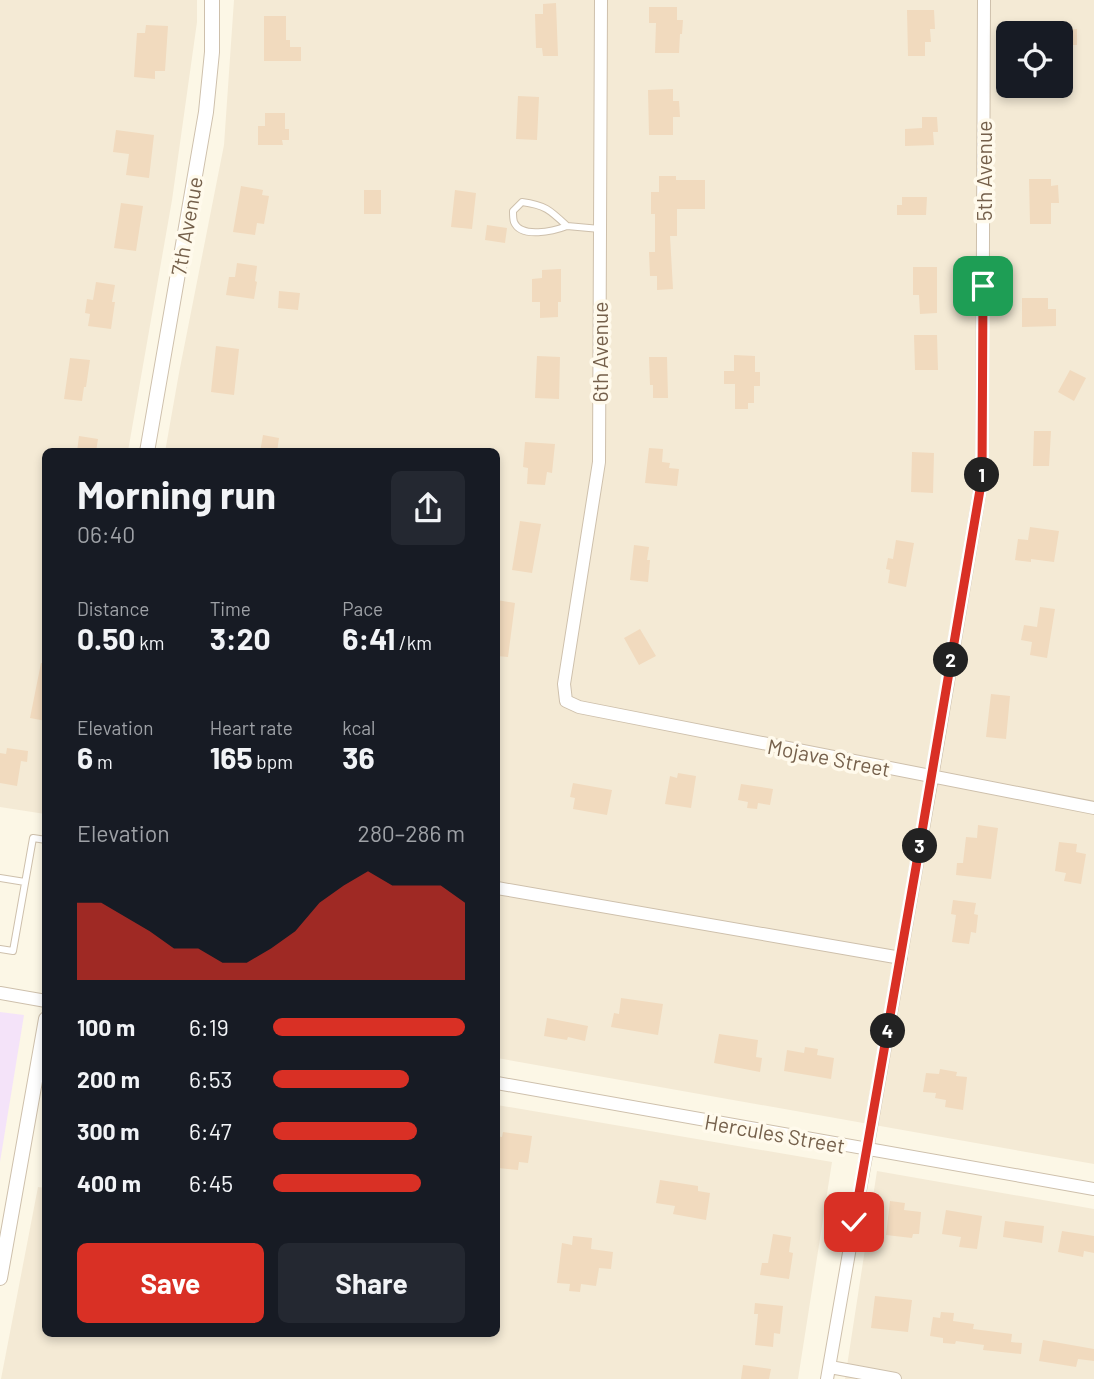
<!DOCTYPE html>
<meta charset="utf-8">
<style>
body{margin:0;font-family:Barlow,sans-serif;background:#242831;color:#f1f3f6;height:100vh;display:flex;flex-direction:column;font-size:26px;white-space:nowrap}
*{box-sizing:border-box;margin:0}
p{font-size:23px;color:#9ea1a6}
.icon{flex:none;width:38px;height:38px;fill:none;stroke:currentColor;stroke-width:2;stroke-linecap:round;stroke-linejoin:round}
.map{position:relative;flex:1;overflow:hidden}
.side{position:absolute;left:42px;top:448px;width:458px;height:889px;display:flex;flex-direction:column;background:#171b24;border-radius:10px;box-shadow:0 4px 10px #0003}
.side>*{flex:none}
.tools{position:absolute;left:996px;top:21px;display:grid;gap:14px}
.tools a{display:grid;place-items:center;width:77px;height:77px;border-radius:10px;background:#171b24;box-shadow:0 4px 10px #0003;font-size:35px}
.pin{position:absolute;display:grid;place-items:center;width:60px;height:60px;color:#fff;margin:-30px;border-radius:14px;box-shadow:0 4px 10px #0006}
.km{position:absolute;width:35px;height:35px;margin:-18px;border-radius:50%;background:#222;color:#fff;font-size:19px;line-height:35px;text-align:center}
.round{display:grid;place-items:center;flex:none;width:74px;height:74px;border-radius:10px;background:#242831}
.headline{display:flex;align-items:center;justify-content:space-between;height:119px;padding:0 35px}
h1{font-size:38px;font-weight:700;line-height:52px}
.stats{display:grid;grid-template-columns:repeat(3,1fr);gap:10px;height:119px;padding:7px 35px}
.stats div{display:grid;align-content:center}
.stats b{font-size:30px;font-weight:700}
.stats small{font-size:19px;font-weight:400}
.stats p{font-size:19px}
.chart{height:196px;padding:14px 35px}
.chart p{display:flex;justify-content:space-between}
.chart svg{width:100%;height:126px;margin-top:7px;fill:#d93025;opacity:.7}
.primary-button{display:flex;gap:14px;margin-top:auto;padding:14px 35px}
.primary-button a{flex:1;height:80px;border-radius:10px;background:#d93025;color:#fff;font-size:28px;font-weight:700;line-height:80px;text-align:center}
.primary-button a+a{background:#242831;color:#f1f3f6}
ul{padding:0 35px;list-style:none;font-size:23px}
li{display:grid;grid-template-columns:112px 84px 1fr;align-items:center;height:52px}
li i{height:18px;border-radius:9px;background:#d93025}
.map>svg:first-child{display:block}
.residential{fill:#f4ead5;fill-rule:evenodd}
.education{fill:#f4e3f9}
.building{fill:#f1dabe}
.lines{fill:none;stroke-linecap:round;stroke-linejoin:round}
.service-casing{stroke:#cec0ac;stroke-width:8}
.minor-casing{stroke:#cec0ac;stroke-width:14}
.tertiary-casing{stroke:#cec0ac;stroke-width:16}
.service{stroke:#fff;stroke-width:6}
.minor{stroke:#fff;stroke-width:12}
.tertiary{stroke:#fff;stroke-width:14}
.route-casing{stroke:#fff;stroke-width:14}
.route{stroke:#d93025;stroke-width:9}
.labels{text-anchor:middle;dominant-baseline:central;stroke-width:7;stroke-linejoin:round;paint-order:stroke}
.street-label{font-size:21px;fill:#75604b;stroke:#fffaec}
</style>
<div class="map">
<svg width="1094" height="1379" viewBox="0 0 1094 1379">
<rect width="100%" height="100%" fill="#fcf7e6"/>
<!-- residential -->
<path class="residential" d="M0,0H197V22L172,200L128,451L46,452L45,814L0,807Z
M234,0H1094V1164L497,1058V452H165L179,373L224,145ZM1008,33H1060V86H1008Z
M497,1105L832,1162L798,1379H1L38,1187L46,1188V1334H497Z
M877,1171L1094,1209V1379H845Z"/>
<!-- education -->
<path class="education" d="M0,1012L24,1015L0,1162Z"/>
<!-- building -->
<path class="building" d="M556,3L558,56H543L542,48H536L535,14H543V4Z
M649,7H677V20H683L682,34H680L679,53H655L656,23H649Z
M907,10H934L935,29H930L931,42H925V56H908Z
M264,16H286V40H290V47H301V61H264Z
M146,25L168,26L165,71H155V79L134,77L137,33H145Z
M1077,29V45H1073V54H1060V30Z
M673,89V101H679L680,117H673V135H649L648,90Z
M518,96L539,97L537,140L516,139Z
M265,113H285V129H289V140H282L283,145H258V126H265Z
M922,117H937L938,132H933L934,145L905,146V129L922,128Z
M116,130L154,135L149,178L126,175L129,154L113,152Z
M659,176H676V180H705V209H677V236H670L673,289L657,290V276H650L649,252H655V214H651V192H659Z
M1029,179H1051V186L1058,185L1059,203H1051V224H1030Z
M241,186L263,190L262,195L269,196L264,224L257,223L255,235L233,232Z
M364,190H381V214H364Z
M455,190L476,193L472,229L451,227Z
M902,197H927L926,215H897V205H902Z
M121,203L143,206L136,251L114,248Z
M487,225L507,228L505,243L485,240Z
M237,263L257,266L255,281L257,282L254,299L226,295L229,277H235Z
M913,267H937V313L920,314L919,295H913Z
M561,269V302H558V317L540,318V302H532V279L542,278V270Z
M96,282L115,285L112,302H115L111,329L88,326L90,314L85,313L87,299L93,300Z
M279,291L300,293L298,310L278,308Z
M1022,298H1048V309H1056V326L1022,327Z
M914,335H937L938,370H915Z
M216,346L239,349L234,395L211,392Z
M734,355L755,356V372H760V386H754V403H748V409H735V384H724V371H734Z
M537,356L560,357L559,399L535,398Z
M649,357H667L668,398H653V385H650Z
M70,358L90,360L86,387H84L82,401L64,399Z
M1070,370L1086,378L1074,401L1058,392Z
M1034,431H1051L1049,466H1033Z
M263,435L279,438L277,452H260Z
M79,436L98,439L96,452H77Z
M525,442L555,444L552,473L547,472L545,485L527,484L528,468L523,467Z
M649,448L663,449L662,462L670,463L669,468L679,469L677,486L645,483Z
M912,452L934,453L933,493L911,492Z
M520,521L541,524L532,573L512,570Z
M1030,527L1059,531L1054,562L1031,559V562L1015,560L1018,539L1028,540Z
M896,540L914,543L906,587L888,583L890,570L886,569L888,558L893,559Z
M634,545L649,547L647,560H650L648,582L630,580Z
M497,600L515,603L508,657L497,656Z
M1040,607L1055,609L1047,658L1030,655L1032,642L1021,640L1024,625L1037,627Z
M640,629L656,656L639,665L624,638Z
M41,663H46V721L30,718Z
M991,694L1010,696L1006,739L986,737Z
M7,748L28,751L27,762L21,761L17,786L0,783V753L6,754Z
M678,773L696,776L691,808L665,804L670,776L677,778Z
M573,783L612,790L607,815L573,809L575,798L570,797Z
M741,784L773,789L770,805L758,803L757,809L747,808L748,802L738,800Z
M978,825L998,828L991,879L956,875L957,863H963L966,837L977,838Z
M1059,842L1077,844L1076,852L1086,854L1081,884L1064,881L1066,873L1055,871Z
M953,900L976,903L974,914L978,915L976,933L971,932L969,944L952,942L956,915L951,914Z
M621,998L663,1004L658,1035L611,1027L614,1013L619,1014Z
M547,1018L588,1026L585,1041L568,1037L567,1040L544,1036Z
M719,1034L758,1040L756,1057L762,1058L760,1072L714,1063Z
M805,1047L818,1049L817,1055L834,1058L831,1079L784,1071L787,1050L804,1053Z
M940,1069L957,1072L956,1076L967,1077L963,1110L945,1107L946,1100L935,1098L936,1093L923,1092L926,1073L939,1074Z
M503,1132L532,1136L528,1163L519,1162L518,1170L498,1168L499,1159H497V1136L502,1137Z
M660,1180L698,1186V1191L710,1193L706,1220L673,1214L675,1206L656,1203Z
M890,1201L905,1203L904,1210L921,1212L919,1234H913L912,1238L886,1235Z
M946,1210L982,1216L977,1249L959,1247L961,1237L942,1234Z
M1005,1221L1044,1226L1042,1243L1003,1237Z
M1062,1231L1094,1236V1253L1084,1251L1083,1257L1058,1252Z
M773,1234L791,1237L789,1252L793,1253L789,1279L760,1275L762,1263H768Z
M573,1236L592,1238L591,1249L613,1252L611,1269L599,1268L596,1286L581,1284L580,1292L569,1291L570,1284L557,1283L562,1243L572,1245Z
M875,1296L912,1300L908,1332L871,1328Z
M755,1303L783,1306L780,1334L774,1333L773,1347L755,1345L758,1314H754Z
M941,1312L954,1313L953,1321L974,1324L973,1329L1012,1334L1011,1342L1022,1343L1021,1354L983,1350L984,1345L956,1341L955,1344L943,1343V1338L930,1336L933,1317L940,1318Z
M1043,1340L1094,1349V1361L1078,1359L1076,1367L1039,1361Z
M743,1365L771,1369L769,1379H741Z"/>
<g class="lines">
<!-- service casing -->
<g class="service-casing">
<path id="service" d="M567,226C554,231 521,239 514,222C513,219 513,215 513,211L522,202C545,205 550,210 567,226L600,229
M0,878L25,882
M0,949L13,951L33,838L46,840"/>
</g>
<!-- minor casing -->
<g class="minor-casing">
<path id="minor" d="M601,0L599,462L564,684L566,701L579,707L1094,808
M497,888L901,958
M0,993L46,1001
M497,1083L1094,1189
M830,1367L895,1379
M827,1379L932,777L982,478L984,0"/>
</g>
<!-- tertiary casing -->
<g class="tertiary-casing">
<path id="tertiary" d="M147,452L206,112L212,52V0
M0,1278L46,1019"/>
</g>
<!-- service -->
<use href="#service" class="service"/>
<!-- minor -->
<use href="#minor" class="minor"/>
<!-- tertiary -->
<use href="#tertiary" class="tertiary"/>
</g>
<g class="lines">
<!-- route casing -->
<g class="route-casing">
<path id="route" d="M854,1222L916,867L982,478L983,286"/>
</g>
<!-- route -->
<use href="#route" class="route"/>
</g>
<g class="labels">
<!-- street labels -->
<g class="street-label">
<text transform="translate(983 171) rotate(-90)">5th Avenue</text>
<text transform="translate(186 226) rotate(-80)">7th Avenue</text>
<text transform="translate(599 352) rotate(-90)">6th Avenue</text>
<text transform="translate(829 757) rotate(11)">Mojave Street</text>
<text transform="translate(775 1133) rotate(10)">Hercules Street</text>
</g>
</g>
</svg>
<div class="tools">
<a><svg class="icon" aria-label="locate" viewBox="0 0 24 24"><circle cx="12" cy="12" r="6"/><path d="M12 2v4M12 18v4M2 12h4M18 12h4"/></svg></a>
</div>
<div class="pin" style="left:983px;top:286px;background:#1e9e55"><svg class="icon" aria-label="arrive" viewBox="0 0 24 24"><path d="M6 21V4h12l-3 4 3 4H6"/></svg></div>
<div class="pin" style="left:854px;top:1222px;background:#d93025"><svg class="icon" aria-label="check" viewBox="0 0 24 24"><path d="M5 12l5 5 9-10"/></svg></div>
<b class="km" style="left:982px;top:475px">1</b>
<b class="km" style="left:951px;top:660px">2</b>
<b class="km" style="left:920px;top:846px">3</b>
<b class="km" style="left:888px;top:1031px">4</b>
<section class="side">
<div class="headline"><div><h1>Morning run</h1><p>06:40</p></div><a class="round"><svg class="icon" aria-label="share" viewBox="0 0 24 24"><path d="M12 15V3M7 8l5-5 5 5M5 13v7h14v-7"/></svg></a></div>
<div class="stats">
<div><p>Distance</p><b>0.50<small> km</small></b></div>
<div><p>Time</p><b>3:20</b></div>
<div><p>Pace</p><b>6:41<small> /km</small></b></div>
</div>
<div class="stats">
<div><p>Elevation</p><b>6<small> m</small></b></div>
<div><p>Heart rate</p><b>165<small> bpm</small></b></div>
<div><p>kcal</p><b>36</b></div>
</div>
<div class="chart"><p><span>Elevation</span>280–286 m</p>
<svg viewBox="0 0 160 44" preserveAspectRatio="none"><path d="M0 44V17L10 17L20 22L30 27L40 33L50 33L60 38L70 38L80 33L90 27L100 17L110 11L120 6L130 11L140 11L150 11L160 17V44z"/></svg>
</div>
<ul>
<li><b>100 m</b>6:19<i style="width:100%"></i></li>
<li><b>200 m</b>6:53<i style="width:71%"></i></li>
<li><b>300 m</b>6:47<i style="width:75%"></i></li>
<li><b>400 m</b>6:45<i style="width:77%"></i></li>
</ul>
<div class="primary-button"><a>Save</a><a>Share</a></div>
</section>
</div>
